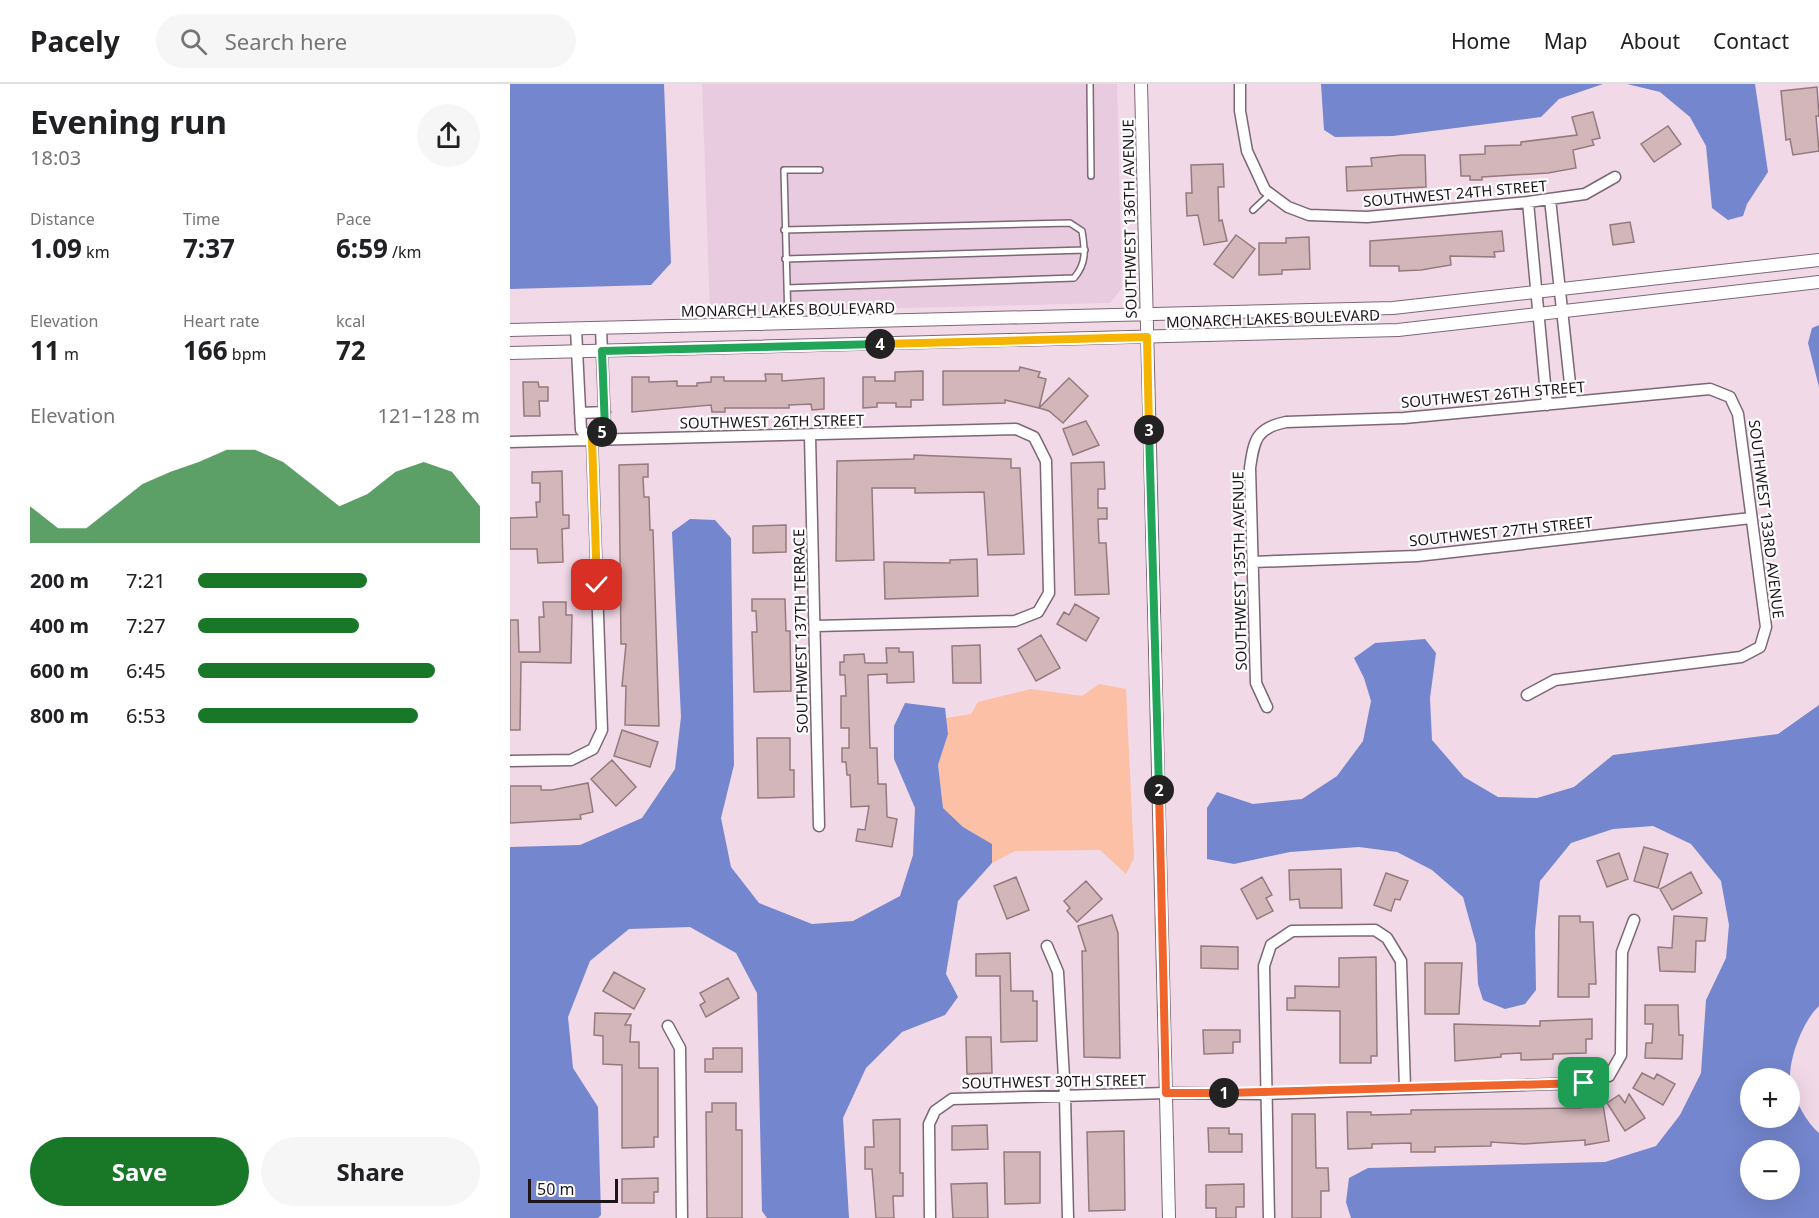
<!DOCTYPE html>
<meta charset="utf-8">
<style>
body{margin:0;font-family:"Noto Sans",sans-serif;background:#f6f6f6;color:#202124;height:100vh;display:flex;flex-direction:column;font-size:22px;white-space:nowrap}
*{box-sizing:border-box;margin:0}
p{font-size:20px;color:#757577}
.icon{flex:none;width:33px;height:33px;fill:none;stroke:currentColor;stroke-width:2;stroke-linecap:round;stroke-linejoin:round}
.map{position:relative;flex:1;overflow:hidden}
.panel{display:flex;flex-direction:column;background:#fff;width:510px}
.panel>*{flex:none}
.tools{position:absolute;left:1230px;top:984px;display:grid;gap:12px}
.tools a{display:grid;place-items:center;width:60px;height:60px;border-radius:50%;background:#fff;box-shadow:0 6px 24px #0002;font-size:30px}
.scale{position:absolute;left:18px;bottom:15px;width:90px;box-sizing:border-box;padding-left:6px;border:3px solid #1d151a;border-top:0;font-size:16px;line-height:21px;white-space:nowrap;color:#1d151a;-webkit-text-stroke:4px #fff;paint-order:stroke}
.pin{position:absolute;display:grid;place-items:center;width:51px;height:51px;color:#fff;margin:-26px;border-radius:12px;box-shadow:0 3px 9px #0006}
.km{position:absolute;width:30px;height:30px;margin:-15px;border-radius:50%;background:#222;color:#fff;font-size:16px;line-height:30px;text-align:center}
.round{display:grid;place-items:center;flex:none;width:63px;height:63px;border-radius:32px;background:#f6f6f6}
.headline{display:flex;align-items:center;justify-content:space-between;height:102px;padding:0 30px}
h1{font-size:33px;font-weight:700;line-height:45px}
.figures{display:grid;grid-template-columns:repeat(3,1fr);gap:9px;height:102px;padding:6px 30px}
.figures div{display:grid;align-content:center}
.figures b{font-size:26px;font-weight:700}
.figures small{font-size:16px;font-weight:400}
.figures p{font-size:16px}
.chart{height:168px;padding:12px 30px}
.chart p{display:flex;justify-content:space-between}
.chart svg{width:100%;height:108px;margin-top:6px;fill:#187828;opacity:.7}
.action{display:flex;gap:12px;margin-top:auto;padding:12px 30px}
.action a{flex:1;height:69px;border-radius:36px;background:#187828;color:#fff;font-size:24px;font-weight:700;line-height:69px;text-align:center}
.action a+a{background:#f6f6f6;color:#202124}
ul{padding:0 30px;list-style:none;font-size:20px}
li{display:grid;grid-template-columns:96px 72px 1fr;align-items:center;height:45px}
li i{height:15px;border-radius:8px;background:#187828}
header{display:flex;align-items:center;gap:36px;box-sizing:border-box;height:84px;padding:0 30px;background:#fff;border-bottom:2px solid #e0e0e0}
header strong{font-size:28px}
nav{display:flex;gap:33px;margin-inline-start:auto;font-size:21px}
.search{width:420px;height:54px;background:#f6f6f6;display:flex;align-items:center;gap:15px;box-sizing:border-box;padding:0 21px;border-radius:33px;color:#757577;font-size:22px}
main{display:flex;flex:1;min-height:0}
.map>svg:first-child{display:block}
.built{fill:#e9cbdf}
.green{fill:#fbc0a5}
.water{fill:#7486ce;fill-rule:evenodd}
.building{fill:#d3b6b9;stroke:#957a7d;stroke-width:1.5}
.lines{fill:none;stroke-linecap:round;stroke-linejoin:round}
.service-casing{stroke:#7c6774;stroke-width:8}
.minor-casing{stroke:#7c6774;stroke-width:13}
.tertiary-casing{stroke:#7c6774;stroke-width:14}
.service{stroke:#fff;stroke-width:5}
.minor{stroke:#fff;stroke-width:10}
.tertiary{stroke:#fff;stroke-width:12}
.split-1-casing{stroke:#fff;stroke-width:12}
.split-2-casing{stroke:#fff;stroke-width:12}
.split-3-casing{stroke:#fff;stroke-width:12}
.split-4-casing{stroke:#fff;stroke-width:12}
.split-5-casing{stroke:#fff;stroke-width:12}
.split-6-casing{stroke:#fff;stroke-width:12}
.split-1{stroke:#f0652b;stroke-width:8}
.split-2{stroke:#f0652b;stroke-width:8}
.split-3{stroke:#22a559;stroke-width:8}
.split-4{stroke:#f5b400;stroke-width:8}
.split-5{stroke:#22a559;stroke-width:8}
.split-6{stroke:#f5b400;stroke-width:8}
.labels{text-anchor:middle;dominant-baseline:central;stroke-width:4.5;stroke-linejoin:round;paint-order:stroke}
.street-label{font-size:15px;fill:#1d151a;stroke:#fff}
</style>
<header>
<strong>Pacely</strong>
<div class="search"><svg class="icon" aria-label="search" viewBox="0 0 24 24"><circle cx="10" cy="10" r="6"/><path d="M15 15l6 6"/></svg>Search here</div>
<nav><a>Home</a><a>Map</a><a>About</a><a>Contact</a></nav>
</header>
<main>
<section class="panel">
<div class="headline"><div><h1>Evening run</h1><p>18:03</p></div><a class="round"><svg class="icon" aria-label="share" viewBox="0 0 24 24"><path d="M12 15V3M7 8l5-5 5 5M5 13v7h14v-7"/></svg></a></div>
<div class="figures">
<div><p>Distance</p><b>1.09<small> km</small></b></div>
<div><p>Time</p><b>7:37</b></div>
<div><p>Pace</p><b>6:59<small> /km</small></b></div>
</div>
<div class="figures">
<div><p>Elevation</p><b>11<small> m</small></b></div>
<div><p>Heart rate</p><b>166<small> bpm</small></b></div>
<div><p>kcal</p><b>72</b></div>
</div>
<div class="chart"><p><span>Elevation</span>121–128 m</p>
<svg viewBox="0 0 160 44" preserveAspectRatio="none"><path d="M0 44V29L10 38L20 38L30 29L40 20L50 15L60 11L70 6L80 6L90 11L100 20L110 29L120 24L130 15L140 11L150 15L160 29V44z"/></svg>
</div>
<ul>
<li><b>200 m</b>7:21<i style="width:60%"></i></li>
<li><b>400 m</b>7:27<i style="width:57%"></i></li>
<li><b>600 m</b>6:45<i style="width:84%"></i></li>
<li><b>800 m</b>6:53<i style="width:78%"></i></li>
</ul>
<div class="action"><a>Save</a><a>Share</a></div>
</section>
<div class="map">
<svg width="1309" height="1134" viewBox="0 0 1309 1134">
<rect width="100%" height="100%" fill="#f1d9e8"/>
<!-- built -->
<path class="built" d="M192,0H607L612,204L600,219L200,229Z"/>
<!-- green -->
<path class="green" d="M589,600L616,605L624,774L616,790L590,766L505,767L482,779V760L453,743L433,724L428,681L438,650L436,634L461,630L468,618L521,605L572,612Z"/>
<!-- water -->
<path class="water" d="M0,0H154L161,179L141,201L0,205Z
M811,0H1093L1049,15L1031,33L883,52L825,53L814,46Z
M1117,0H1245L1258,88L1237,120L1233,132L1218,136L1202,124L1196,62L1180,33L1150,8Z
M1309,241V303L1298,259L1302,244Z
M180,435L205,436L221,454L224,681L211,734L221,783L249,819L302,840L343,837L390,812L403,771L405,724L384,675V642L395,619L435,624L438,650L428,681L433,724L453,743L482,760V779L448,817L436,890L448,913L435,931L392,948L356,984L333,1034L339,1134H257L252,1127L247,909L226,869L180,843L119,845L80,877L58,933L63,984L88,1023L91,1131L88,1134H0V763L70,761L132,734L165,685L171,633L162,448Z
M915,555L926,569L920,614L922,656L954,693L988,713L1027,714L1064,703L1103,671L1268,650L1309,621V922C1293,936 1276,980 1281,1001C1286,1018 1296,1038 1309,1049V1134H841L836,1118L839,1094L858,1084L1095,1078L1146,1062L1170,1031L1191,989L1196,916L1216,874L1219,841L1211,797L1181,760L1143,742L1103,745L1061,759L1030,797L1025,847L1026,906L1015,920L995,925L973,916L968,900L966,860L953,813L922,786L887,768L849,763L780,768L724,780L697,775V724L707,708L743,720L792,715L827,692L853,657L861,617L854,594L844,574L865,559ZM1240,994H1280V1034H1240ZM1240,1066H1280V1106H1240Z"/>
<!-- building -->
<path class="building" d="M1307,3L1309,32H1306L1309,67L1283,71L1280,55L1276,56L1271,7Z
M1083,28L1090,54L1082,56L1084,61L1063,66L1066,84L1038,89L972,93V96H960V92H951L950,71L975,70V62L1011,61V58L1067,51L1062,33Z
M1158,42L1171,60L1144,78L1131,60Z
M892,71H915L916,103L837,107L836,83L862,82L861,74Z
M713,80L714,103H708L709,137L712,136L717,157L694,161L688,131L677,132L676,109H682L681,81Z
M1120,138L1124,158L1103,161L1100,141Z
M992,147L994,167L984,168L985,173L940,172L941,181L911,186L889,187V182H860V157Z
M726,151L745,165L723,194L704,180Z
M799,153L800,185L772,186V190L749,191V159H776V154Z
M510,283L530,288L528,293L536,295L529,324L495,316V319L433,321V287H509Z
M413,287V316H401V323H386V319H367V323L353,324V293H365V297H385V288Z
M255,290H272V297L314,294V325L302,326L301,320L279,321V324H215V328H202L201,321L122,328V293H139V298L167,297V302H187V299L201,298V293H214V297H256Z
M559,294L578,312L553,339L539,327L529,324Z
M13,298H28L29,303H38V317H29L30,332H14Z
M576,337L589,361L563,371L553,345Z
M404,371L501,375V384H510L514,470L478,471L474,408L405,409V404H362L364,476L326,477L327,377L404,375Z
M594,378L595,405H588V424H597V435H588L589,459H596L599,510L565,511L561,379Z
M138,380V393H133L134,413H139L140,446H143L149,642L115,641L116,602H112L116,560H111L109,381Z
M52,387L53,431H59V444L52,445L53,478L28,479L27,465H0V434L27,433L26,418H30V399H22V388Z
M276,441V468L243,469V442Z
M467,475L468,512L375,515L374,478L440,479V476Z
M242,515H275L276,547H280L281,607L244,608L242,548H247L246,527H242Z
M33,518H56V531H62L61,579L11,578L10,646H0V536H8L9,568H30L29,533H34Z
M565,520L589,534L576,557L547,540L554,528L559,531Z
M531,551L550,584L526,597L508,565Z
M470,561L471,599H443L442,562Z
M376,564H389V568H403L404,598L377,599V590L358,591L360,664H367L368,700H376L377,733L387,735L382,763L346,757L348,745L355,746L359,722L341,723L340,691H337L336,678H332V664H339V644H331V612H336L335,591H330V578H334V571L354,570L355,579H377Z
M112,646L148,658L140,683L104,672Z
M247,654H280V686H284V713L248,714Z
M102,676L126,703L106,722L81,695Z
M78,699L83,728L70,731L71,735L0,739V702H31V706H42Z
M1134,763L1158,770L1148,804L1124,797Z
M1109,769L1118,795L1097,803L1087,777Z
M831,785L832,824H790L789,815L780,816L779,786Z
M1181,788L1192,809L1162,826L1150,805Z
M876,789L898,797L890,816L885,815L881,827L864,821Z
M506,793L519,826L497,835L484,802Z
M752,793L762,811L756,814L763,827L747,835L731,805Z
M576,797L592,815L567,838L557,827L560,824L554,817Z
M602,831L608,849L610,974L574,973L572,867H576L568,842Z
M1049,832H1070V838H1083L1086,900H1079V913H1048Z
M1164,832L1197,834L1195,857H1186L1185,888L1150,887L1148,863L1162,864Z
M691,862L728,863V885L691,884Z
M500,869L501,907H523V917H527V957L491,958L490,892H466V870Z
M866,873L867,972H861V979H830V927L777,926V914H785V902L829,903V874Z
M915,879H952L949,930H915Z
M104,888L135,905L124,925L93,907Z
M218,894L229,914L196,933L190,921L195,918L190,909Z
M1135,921H1168L1169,951H1173L1172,975L1135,974L1136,959H1142L1143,940H1135Z
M85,929L121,930L115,941H121L120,958H129V984H148V1053H144V1063L112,1064V981L93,980V952L84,951Z
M1082,935V955H1076V969L1043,970V975L1011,976V969L991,970V973L945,977L944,940L1030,942V937Z
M693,946H730V958H723V969L694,970Z
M456,953H481L482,989L457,990Z
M203,964H232V988H195V975H203Z
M1132,989L1144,995L1147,990L1165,1000L1153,1021L1123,1004Z
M1119,1010L1135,1034L1115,1047L1097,1019L1109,1011L1115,1019Z
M202,1019H226V1046H232V1134H197L196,1028H202Z
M1093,1021L1099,1057L1075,1061V1056L1014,1060L981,1058V1062L925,1063V1068H901V1059L862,1060V1064L838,1065L837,1028H861V1031L901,1030V1026L1070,1024Z
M782,1030H805L806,1084H818L819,1107H811V1134H782Z
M390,1035V1089H393V1112H383L384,1134H366L362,1085H355V1063H364L363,1036Z
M477,1041L478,1065L442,1066V1042Z
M698,1044H719V1050H732V1068H699Z
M614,1047L615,1126L579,1127L577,1048Z
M494,1068H530V1119L495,1120Z
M148,1094V1108H144V1119H112V1095Z
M477,1099L478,1134H443L441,1100Z
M734,1100V1123H726V1134H706V1124H696V1101Z"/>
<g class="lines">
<!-- service casing -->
<g class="service-casing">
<path id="service" d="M580,0L581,92
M743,126L760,110
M274,146L560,139L572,147C575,166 577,179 564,194L277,204
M275,175L575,166
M278,238L274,86H310"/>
</g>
<!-- minor casing -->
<g class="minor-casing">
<path id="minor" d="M730,0V27L737,67L755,106L778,123L799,131L857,133L1018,118L1075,110L1105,93
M1040,115L1062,318
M1018,118L1037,321
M70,329L95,328
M300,352L309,742
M82,356L95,345L91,244
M0,358L506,345L524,353L536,377L539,509L528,528L505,537L306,542
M743,478L907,472L1241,434
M757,623L746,599L740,384C744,356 746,344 776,338L894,334L1200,305L1220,313L1228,330L1256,543L1250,563L1231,573L1045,596L1017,611
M0,677L61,676L83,665L92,646L82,356L71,346L66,245
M537,862L548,888L555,1012L558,1134
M158,942L170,964L172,1134
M420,1134L419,1040L425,1027L442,1015L656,1009L754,1010L1074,999L1099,992L1111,971L1112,868L1124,836
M759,1134L754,882L761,861L782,847L865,846L877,854L891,877L895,1004"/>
</g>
<!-- tertiary casing -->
<g class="tertiary-casing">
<path id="tertiary" d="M631,0L659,1134
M0,246L883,224L1309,176
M0,269L888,246L1309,198"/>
</g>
<!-- service -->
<use href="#service" class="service"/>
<!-- minor -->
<use href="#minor" class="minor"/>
<!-- tertiary -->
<use href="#tertiary" class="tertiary"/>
</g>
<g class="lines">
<!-- split-1 casing -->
<g class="split-1-casing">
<path id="split-1" d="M714,1009L1074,999"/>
</g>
<!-- split-2 casing -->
<g class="split-2-casing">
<path id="split-2" d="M649,706L656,1009H714"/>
</g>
<!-- split-3 casing -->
<g class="split-3-casing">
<path id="split-3" d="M639,346L649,706"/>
</g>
<!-- split-4 casing -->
<g class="split-4-casing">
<path id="split-4" d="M370,260L637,253L639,346"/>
</g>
<!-- split-5 casing -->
<g class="split-5-casing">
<path id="split-5" d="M92,348L95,345L92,267L370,260"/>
</g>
<!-- split-6 casing -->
<g class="split-6-casing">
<path id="split-6" d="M87,501L82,356L92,348"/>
</g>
<!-- split-1 -->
<use href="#split-1" class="split-1"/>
<!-- split-2 -->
<use href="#split-2" class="split-2"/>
<!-- split-3 -->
<use href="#split-3" class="split-3"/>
<!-- split-4 -->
<use href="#split-4" class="split-4"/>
<!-- split-5 -->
<use href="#split-5" class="split-5"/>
<!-- split-6 -->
<use href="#split-6" class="split-6"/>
</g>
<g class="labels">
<!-- street labels -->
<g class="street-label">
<text transform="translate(945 109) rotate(-5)">SOUTHWEST 24TH STREET</text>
<text transform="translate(619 135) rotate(-91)">SOUTHWEST 136TH AVENUE</text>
<text transform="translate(278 225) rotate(-1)">MONARCH LAKES BOULEVARD</text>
<text transform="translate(763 234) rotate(-2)">MONARCH LAKES BOULEVARD</text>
<text transform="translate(983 310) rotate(-5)">SOUTHWEST 26TH STREET</text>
<text transform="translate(262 337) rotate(-1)">SOUTHWEST 26TH STREET</text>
<text transform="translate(1257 435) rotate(83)">SOUTHWEST 133RD AVENUE</text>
<text transform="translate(991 447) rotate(-6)">SOUTHWEST 27TH STREET</text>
<text transform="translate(729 487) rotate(-91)">SOUTHWEST 135TH AVENUE</text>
<text transform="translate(290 547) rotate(-91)">SOUTHWEST 137TH TERRACE</text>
<text transform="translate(544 997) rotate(-1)">SOUTHWEST 30TH STREET</text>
</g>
</g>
</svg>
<div class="tools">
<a>+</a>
<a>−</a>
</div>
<div class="scale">50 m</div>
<div class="pin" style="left:1074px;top:999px;background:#1e9e55"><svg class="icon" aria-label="arrive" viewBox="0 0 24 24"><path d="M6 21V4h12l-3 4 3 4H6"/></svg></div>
<div class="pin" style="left:87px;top:501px;background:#d93025"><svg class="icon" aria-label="check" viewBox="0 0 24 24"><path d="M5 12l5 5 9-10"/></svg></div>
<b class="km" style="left:714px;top:1009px">1</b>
<b class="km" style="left:649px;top:706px">2</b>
<b class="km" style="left:639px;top:346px">3</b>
<b class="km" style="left:370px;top:260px">4</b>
<b class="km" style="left:92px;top:348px">5</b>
</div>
</main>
